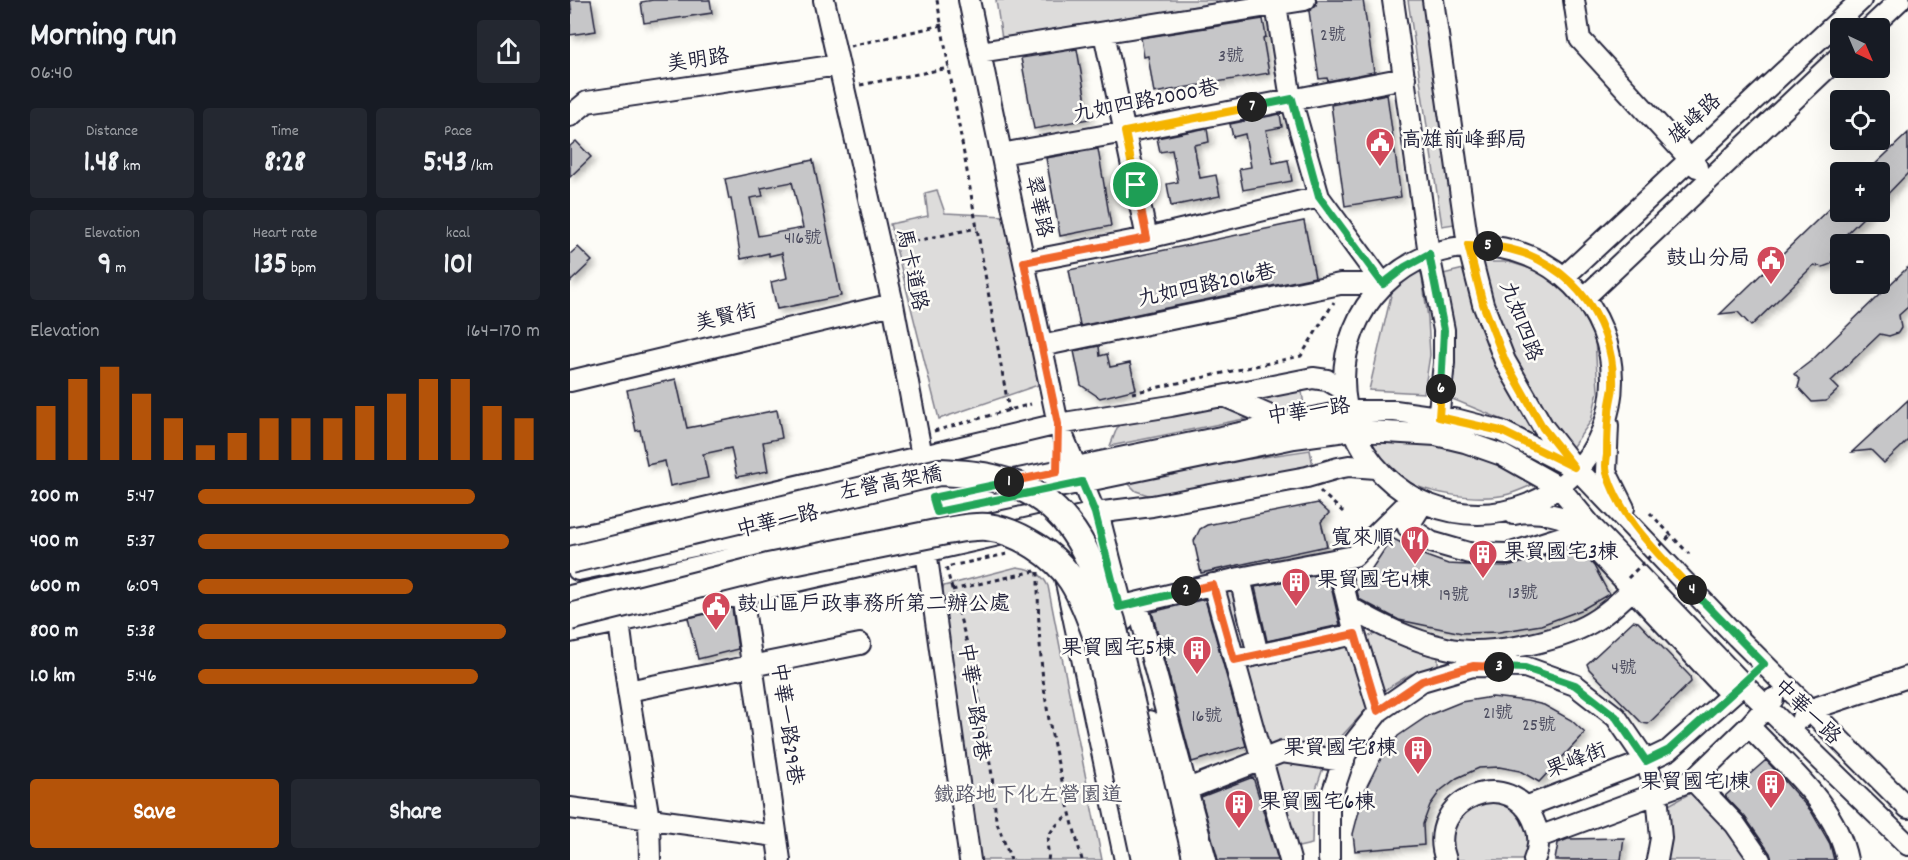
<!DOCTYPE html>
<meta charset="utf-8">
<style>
body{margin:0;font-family:Dekko,"LXGW WenKai TC",sans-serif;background:#242831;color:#f1f3f6;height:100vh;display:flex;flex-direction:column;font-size:22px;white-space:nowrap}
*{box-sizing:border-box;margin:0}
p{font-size:20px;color:#9ea1a6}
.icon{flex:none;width:33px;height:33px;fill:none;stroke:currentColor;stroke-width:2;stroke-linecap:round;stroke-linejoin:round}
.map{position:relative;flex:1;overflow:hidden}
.sheet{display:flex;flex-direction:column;background:#171b24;width:570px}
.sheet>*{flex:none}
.needle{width:39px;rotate:136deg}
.fabs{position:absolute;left:1260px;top:18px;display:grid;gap:12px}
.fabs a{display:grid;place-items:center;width:60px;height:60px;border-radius:6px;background:#171b24;box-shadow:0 6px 24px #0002;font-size:30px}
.pin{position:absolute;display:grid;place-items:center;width:51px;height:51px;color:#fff;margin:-26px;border:3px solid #fff;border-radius:50%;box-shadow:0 2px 6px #0007}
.km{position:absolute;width:30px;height:30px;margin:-15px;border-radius:50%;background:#222;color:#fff;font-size:16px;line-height:30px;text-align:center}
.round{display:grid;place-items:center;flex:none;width:63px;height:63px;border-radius:6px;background:#242831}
.headline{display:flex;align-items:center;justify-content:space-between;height:102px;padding:0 30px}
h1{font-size:33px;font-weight:700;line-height:45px}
.stats{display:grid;grid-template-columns:repeat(3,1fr);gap:9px;height:102px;padding:6px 30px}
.stats div{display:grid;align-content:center;border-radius:6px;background:#242831;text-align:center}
.stats b{font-size:30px;font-weight:700}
.stats small{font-size:16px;font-weight:400}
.stats p{font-size:16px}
.chart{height:168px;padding:12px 30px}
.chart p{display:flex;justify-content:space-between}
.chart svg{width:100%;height:108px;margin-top:6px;stroke:#b45309;stroke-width:6}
.primary-button{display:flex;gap:12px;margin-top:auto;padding:12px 30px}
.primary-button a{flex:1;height:69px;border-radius:6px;background:#b45309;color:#fff;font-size:24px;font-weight:700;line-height:69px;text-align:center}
.primary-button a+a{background:#242831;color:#f1f3f6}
ul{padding:0 30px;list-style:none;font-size:20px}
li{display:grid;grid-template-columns:96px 72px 1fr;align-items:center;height:45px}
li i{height:15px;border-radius:8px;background:#b45309}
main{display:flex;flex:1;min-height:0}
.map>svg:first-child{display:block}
.green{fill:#dddcdb;stroke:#807f8b;stroke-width:1.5}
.building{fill:#c6c6c8;stroke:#22223b;stroke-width:1.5;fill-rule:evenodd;filter:url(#shadow)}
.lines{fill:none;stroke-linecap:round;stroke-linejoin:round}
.minor-casing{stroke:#22223b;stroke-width:24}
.major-casing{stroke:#22223b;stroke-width:30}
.path{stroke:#22223b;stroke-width:3;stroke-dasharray:4.5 4.5;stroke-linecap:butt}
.minor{stroke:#fdfcf7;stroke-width:20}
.major{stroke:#fdfcf7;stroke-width:26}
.major-bridge-casing{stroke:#22223b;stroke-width:30;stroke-linecap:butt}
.path-bridge{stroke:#22223b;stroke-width:3;stroke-dasharray:4.5 4.5;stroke-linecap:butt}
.major-bridge{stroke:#fdfcf7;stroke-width:26}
.split-1-casing{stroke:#fff;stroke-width:12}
.split-2-casing{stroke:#fff;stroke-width:12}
.split-3-casing{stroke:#fff;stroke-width:12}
.split-4-casing{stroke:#fff;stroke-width:12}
.split-5-casing{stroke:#fff;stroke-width:12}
.split-6-casing{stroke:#fff;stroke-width:12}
.split-7-casing{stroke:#fff;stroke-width:12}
.split-8-casing{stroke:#fff;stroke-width:12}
.split-1{stroke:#f0652b;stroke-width:8}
.split-2{stroke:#22a559;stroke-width:8}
.split-3{stroke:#f0652b;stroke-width:8}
.split-4{stroke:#22a559;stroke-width:8}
.split-5{stroke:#f5b400;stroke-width:8}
.split-6{stroke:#f5b400;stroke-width:8}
.split-7{stroke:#22a559;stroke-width:8}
.split-8{stroke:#f5b400;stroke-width:8}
.labels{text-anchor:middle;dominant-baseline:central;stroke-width:5;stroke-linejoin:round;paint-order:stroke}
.number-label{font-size:18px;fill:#4b4b5e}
.street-label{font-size:21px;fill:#22223b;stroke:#fdfcf7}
.poi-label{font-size:21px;fill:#22223b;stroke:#fdfcf7;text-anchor:start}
.park-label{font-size:21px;fill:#5a5a6b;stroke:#fdfcf7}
</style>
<main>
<section class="sheet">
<div class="headline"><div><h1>Morning run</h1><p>06:40</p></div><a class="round"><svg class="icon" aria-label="share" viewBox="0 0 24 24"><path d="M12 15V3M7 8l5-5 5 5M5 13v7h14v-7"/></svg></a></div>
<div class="stats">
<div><p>Distance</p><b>1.48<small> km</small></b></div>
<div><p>Time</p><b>8:28</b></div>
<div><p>Pace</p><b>5:43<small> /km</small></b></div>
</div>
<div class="stats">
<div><p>Elevation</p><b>9<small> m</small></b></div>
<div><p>Heart rate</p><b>135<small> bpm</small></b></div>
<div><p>kcal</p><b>101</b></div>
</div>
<div class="chart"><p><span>Elevation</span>164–170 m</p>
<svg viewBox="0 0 160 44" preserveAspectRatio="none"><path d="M5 44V22M15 44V11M25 44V6M35 44V17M45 44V27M55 44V38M65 44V33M75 44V27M85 44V27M95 44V27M105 44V22M115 44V17M125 44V11M135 44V11M145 44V22M155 44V27"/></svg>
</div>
<ul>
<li><b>200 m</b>5:47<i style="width:81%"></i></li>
<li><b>400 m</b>5:37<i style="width:91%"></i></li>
<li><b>600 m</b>6:09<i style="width:63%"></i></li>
<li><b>800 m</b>5:38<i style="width:90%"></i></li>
<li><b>1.0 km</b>5:46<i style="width:82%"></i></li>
</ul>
<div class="primary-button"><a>Save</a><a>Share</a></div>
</section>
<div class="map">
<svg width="1338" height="860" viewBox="0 0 1338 860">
<defs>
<filter id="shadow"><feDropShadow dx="4" dy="4" stdDeviation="3" flood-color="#0004"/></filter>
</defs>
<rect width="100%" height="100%" fill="#fdfcf7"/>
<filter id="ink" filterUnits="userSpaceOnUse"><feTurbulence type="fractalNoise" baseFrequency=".0167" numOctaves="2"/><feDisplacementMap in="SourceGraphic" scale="12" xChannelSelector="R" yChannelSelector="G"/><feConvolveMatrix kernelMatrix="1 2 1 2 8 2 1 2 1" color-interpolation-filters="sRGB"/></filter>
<g filter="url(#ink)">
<!-- green -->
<path class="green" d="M426,0H663L432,39Z
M838,0H858L891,223L872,226Z
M367,190L375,213L435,216L471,384L369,419L320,224L358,216L355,193Z
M910,262H939L968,271L992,289L1009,308L1025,339L1028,391L1021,421L1001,449L964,396L935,344Z
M898,268L973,441L945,425L880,398L869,275Z
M851,271L858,318L860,355L854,393L799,390L822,291L833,279Z
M731,385L734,406L702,413L669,397Z
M653,401L689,416L540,446L547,428L557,420Z
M794,436L897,448L969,482C959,486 949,491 939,494C911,502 849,494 827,475C813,464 803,450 794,436Z
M740,450L743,466L581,496L566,491L554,479L664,455L680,459Z
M447,567C462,569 471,572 478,586L532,860H407L368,601L374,586Z
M667,584L685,664L807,634L868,656V667L841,674L813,691L759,750L743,798L742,844L724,848L648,588Z
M1124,791L1183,860H1095L1097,806Z
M922,801C950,807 970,832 952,860H888L884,853L881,841L883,828L898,807Z"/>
<!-- building -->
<path class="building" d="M0,0H21L26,31L0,35V14L2,13Z
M83,0H140L142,13L74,23L71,2Z
M747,0H793L804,72L758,81L757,78L749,79L739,11L746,5Z
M693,19L696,37L693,38L699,73L584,93L578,56L574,57L571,38Z
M507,49L519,119L464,129L451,58Z
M817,94L831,197L775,206L761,105Z
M710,114L712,127L696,130L703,163L718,160L722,181L673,190L669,169L681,167L675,134L663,137L660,124Z
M637,128L639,142L624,145L630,178L646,175L650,196L601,206L597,184L608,182L602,150L590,152L587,138Z
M1338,133V173L1310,202V172H1297Z
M6,141L21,157L0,177V146Z
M528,149L541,226L490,236L476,158Z
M243,160L271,296L207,309L201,282L217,278L212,253L199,256V253L171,259L161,199H159L155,179ZM222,182L233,228L188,236L180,198L193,196L191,188Z
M1270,198V212H1299L1262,248L1263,260L1261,264L1253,267L1244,265L1181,326L1168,312L1150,314Z
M734,221L745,277L510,326L499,270Z
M8,247L22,261L0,282V254Z
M1338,267V307L1329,315L1331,328L1328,333L1319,336L1310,334L1261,381L1269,389L1256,401L1242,402L1228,387L1230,380L1224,374L1241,361Z
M529,346L530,356L537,354L540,367L560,363L566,389L530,398L511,385L504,351Z
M106,379L117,428L207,410L212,438L193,442L198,471L167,477L161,448L133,454L138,478L100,486L95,461L77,465L70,430L66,431L57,390Z
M1338,400V440L1329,449L1314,463L1301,450L1282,452Z
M748,503L759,513L751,522L757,546L631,573L624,541L630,529L637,525Z
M822,538L856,556L878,564L898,565L941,566L1006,546L1024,566L1039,594L1011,610L971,625L929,632L892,633L829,620L789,599L787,591Z
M758,573L770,625L697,641L685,587Z
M635,599L676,746L622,762L582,612Z
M162,608L168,649L128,659L118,618Z
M1063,621L1068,622L1120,676L1121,682L1078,724L1072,723L1019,669L1017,664Z
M922,697L957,701L974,705L1001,720L1015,733L969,782L950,771L929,767L909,768L887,778L870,791L860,805L853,824L854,845L785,851L783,834L794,792L809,762L828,736L859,715L891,702Z
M1196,760L1241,811L1260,844L1264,860H1202L1200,853L1175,817L1155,796Z
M683,777L708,860H648L631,797Z
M1054,838L1051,860H985L988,843L998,839Z"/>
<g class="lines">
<!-- minor casing -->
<g class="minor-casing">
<path id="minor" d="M254,0L323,304L352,456L360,487
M399,0L488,424L525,513
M823,0L859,254L874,330V363L867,430
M863,0L898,245L913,304L935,361L973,427L1001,463
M1004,0L1010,39L1127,167
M706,5L721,99L749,197
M1300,28L1330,0
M534,33L577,238
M410,52L735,0
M0,116L17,102L268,65
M431,154L555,132L835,78
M774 380a134 134 0 1 1 268 0a134 134 0 1 1-268 0Z
M454,262L577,238L749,197L813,284
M995,276L1291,0
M1015,297L1270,56
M471,346L770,284H813
M0,381L323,304
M654,396L719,424
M1038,425L1036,472L1054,508
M853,503L838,527L861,542L899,553L938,554L1001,534H1011L1161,695
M944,514C970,508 998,519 1023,528
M363,524L356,551L400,860
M0,538L54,527L488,424L601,406L743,378L757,380L774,390
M767,559L785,634L809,711
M8,570L777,411H825L889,420L931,431L1008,470L1167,637L1338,808
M670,578L688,655
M643,584L720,860
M172,594L210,860
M0,596L311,524L724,438L783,430L866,435L895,442L932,455L989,487L1023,528L1173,684L1338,845
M567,603L636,860
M549,607L670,578L784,556L843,498
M779,607C810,625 840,640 876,648C913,657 981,643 1015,626C1033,617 1048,603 1063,589
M49,622L58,691L290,644
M0,632L49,622L525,513L582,506L737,477L768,468L779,466L806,468
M664,660L785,634
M58,691L79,819L80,860
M1232,718L1239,710L1338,677
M1179,726C1216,766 1266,805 1277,860
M1123,780L1165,824L1190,860
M605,794L712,752L774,761
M955,807L1076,761L1099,750L1170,687
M0,808L206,836
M969,837L1123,780L1179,726L1203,699
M759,860V803L776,753L809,711L852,681L903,666L955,667L1005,685L1046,717L1076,761L1087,794L1091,838L1087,860
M876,860C853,798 943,763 965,824C970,835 969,849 964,860"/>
</g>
<!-- major casing -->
<g class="major-casing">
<path id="major" d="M525,513L552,618
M486,521L558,860
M578,724L613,860"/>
</g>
<!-- path -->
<path class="path" d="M367,0L439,411
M280,46L372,25
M290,85L379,68
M327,245L407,228
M562,393L731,356L764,302
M364,431L461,404
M750,491L773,512
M1080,513L1119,554
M437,554L376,567L405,672L422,775L426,820L441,860
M468,572C468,608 469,643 473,679C480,740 497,801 512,860
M382,590L465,571
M478,860C480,853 476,847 478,840C480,829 491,820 500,815"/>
<!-- minor -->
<use href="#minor" class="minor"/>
<!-- major -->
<use href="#major" class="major"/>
<!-- major-bridge casing -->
<g class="major-bridge-casing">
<path id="major-bridge" d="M0,560L369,472C387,473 406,474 423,478C499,495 521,555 542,621L598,860
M0,617L198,567L376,531C389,529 403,526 417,527C448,531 486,555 502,581C514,600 521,620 528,641L575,860"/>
</g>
<!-- path-bridge -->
<path class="path-bridge" d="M1058,578L1101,535"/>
<!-- major-bridge -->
<use href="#major-bridge" class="major-bridge"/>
</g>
</g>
<g class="lines" filter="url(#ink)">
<!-- split-1 casing -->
<g class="split-1-casing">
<path id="split-1" d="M439,482L487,472L488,424L454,262L577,238L566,185"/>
</g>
<!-- split-2 casing -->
<g class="split-2-casing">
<path id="split-2" d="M439,482L363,498L367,512L512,482L525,513L549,607L616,591"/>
</g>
<!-- split-3 casing -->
<g class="split-3-casing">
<path id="split-3" d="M616,591L643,585L664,660L785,634L808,711L852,681L903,666L929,667"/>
</g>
<!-- split-4 casing -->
<g class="split-4-casing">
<path id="split-4" d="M929,667L955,668L1005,685L1046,717L1076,761L1099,750L1194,664L1122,590"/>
</g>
<!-- split-5 casing -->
<g class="split-5-casing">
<path id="split-5" d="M918,246C991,250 1046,315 1043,387C1042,396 1039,405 1039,414C1037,428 1037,441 1037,455C1036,461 1035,468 1037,473C1050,519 1091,556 1122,590"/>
</g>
<!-- split-6 casing -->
<g class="split-6-casing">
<path id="split-6" d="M871,389L869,417L931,431L1004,467L973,428L935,361L913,304L898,245L918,246"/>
</g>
<!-- split-7 casing -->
<g class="split-7-casing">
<path id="split-7" d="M682,107L722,99L749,197L813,284L835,267L859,254L874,330L871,389"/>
</g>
<!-- split-8 casing -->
<g class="split-8-casing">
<path id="split-8" d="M566,185L555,132L682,107"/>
</g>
<!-- split-1 -->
<use href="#split-1" class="split-1"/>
<!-- split-2 -->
<use href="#split-2" class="split-2"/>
<!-- split-3 -->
<use href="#split-3" class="split-3"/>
<!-- split-4 -->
<use href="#split-4" class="split-4"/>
<!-- split-5 -->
<use href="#split-5" class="split-5"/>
<!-- split-6 -->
<use href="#split-6" class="split-6"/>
<!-- split-7 -->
<use href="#split-7" class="split-7"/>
<!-- split-8 -->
<use href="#split-8" class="split-8"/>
</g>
<!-- icons -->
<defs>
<g id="civic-pin" transform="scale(1.5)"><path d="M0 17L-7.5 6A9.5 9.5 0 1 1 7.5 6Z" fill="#d1495b" stroke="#fdfcf7"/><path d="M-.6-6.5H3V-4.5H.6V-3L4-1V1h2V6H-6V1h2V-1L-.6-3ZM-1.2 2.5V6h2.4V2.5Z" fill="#fff"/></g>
<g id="restaurant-pin" transform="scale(1.5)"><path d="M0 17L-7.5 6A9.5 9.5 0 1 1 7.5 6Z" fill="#d1495b" stroke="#fdfcf7"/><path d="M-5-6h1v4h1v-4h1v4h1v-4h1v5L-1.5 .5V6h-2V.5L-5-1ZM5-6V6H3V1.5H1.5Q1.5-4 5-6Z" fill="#fff"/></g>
<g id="building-pin" transform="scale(1.5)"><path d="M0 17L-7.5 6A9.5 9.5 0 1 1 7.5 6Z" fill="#d1495b" stroke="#fdfcf7"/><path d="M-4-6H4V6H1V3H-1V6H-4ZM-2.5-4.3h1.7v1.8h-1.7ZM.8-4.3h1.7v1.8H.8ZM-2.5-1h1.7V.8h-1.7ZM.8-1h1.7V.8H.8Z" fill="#fff"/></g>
</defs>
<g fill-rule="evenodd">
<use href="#civic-pin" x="810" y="142"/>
<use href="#civic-pin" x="1201" y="260"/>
<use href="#restaurant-pin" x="845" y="540"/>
<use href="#building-pin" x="913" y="554"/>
<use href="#building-pin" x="726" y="582"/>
<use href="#civic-pin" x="146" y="606"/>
<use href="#building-pin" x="627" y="650"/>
<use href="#building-pin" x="848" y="750"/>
<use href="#building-pin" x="1201" y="784"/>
<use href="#building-pin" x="669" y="804"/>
</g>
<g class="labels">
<!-- number labels -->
<g class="number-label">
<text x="763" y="36">2號</text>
<text x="661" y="57">3號</text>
<text x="233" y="239">416號</text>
<text x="953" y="594">13號</text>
<text x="884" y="596">19號</text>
<text x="1054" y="669">4號</text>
<text x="928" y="714">21號</text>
<text x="637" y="717">16號</text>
<text x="969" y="726">25號</text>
</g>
<!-- street labels -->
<g class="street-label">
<text transform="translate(128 62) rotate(-8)">美明路</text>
<text transform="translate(576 103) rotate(-11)">九如四路2000巷</text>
<text transform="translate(1126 120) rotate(-43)">雄峰路</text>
<text transform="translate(467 207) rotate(78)">翠華路</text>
<text transform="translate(340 270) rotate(78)">馬卡道路</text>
<text transform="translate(637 287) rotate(-12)">九如四路2016巷</text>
<text transform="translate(156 319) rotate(-13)">美賢街</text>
<text transform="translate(949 322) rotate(69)">九如四路</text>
<text transform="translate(739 413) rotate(-8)">中華一路</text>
<text transform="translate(321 485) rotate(-11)">左營高架橋</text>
<text transform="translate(208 523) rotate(-13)">中華一路</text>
<text transform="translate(402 702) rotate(82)">中華一路19巷</text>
<text transform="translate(1236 713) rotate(44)">中華一路</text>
<text transform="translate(215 724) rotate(82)">中華一路29巷</text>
<text transform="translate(1007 762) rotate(-21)">果峰街</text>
</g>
<!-- poi labels -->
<g class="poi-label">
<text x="831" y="142">高雄前峰郵局</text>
<text x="1180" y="260" text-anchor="end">鼓山分局</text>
<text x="824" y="540" text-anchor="end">寬來順</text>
<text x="934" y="554">果貿國宅3棟</text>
<text x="747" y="582">果貿國宅4棟</text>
<text x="167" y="606">鼓山區戶政事務所第二辦公處</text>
<text x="606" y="650" text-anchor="end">果貿國宅5棟</text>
<text x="827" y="750" text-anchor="end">果貿國宅8棟</text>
<text x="1180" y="784" text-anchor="end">果貿國宅1棟</text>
<text x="690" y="804">果貿國宅6棟</text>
</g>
<!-- park labels -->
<g class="park-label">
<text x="458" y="797">鐵路地下化左營園道</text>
</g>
</g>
</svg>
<div class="fabs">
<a><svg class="needle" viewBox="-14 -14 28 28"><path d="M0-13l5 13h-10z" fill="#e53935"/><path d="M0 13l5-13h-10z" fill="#9ea1a6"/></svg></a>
<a><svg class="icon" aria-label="locate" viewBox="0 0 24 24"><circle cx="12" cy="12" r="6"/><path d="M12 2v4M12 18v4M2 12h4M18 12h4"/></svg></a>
<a>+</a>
<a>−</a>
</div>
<div class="pin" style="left:566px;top:185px;background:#1e9e55"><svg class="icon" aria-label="arrive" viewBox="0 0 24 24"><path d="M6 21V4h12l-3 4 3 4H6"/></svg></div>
<b class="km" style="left:439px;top:482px">1</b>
<b class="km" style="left:616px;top:591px">2</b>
<b class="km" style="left:929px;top:667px">3</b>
<b class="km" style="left:1122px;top:590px">4</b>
<b class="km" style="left:918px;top:246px">5</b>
<b class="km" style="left:871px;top:389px">6</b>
<b class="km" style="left:682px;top:107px">7</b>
</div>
</main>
